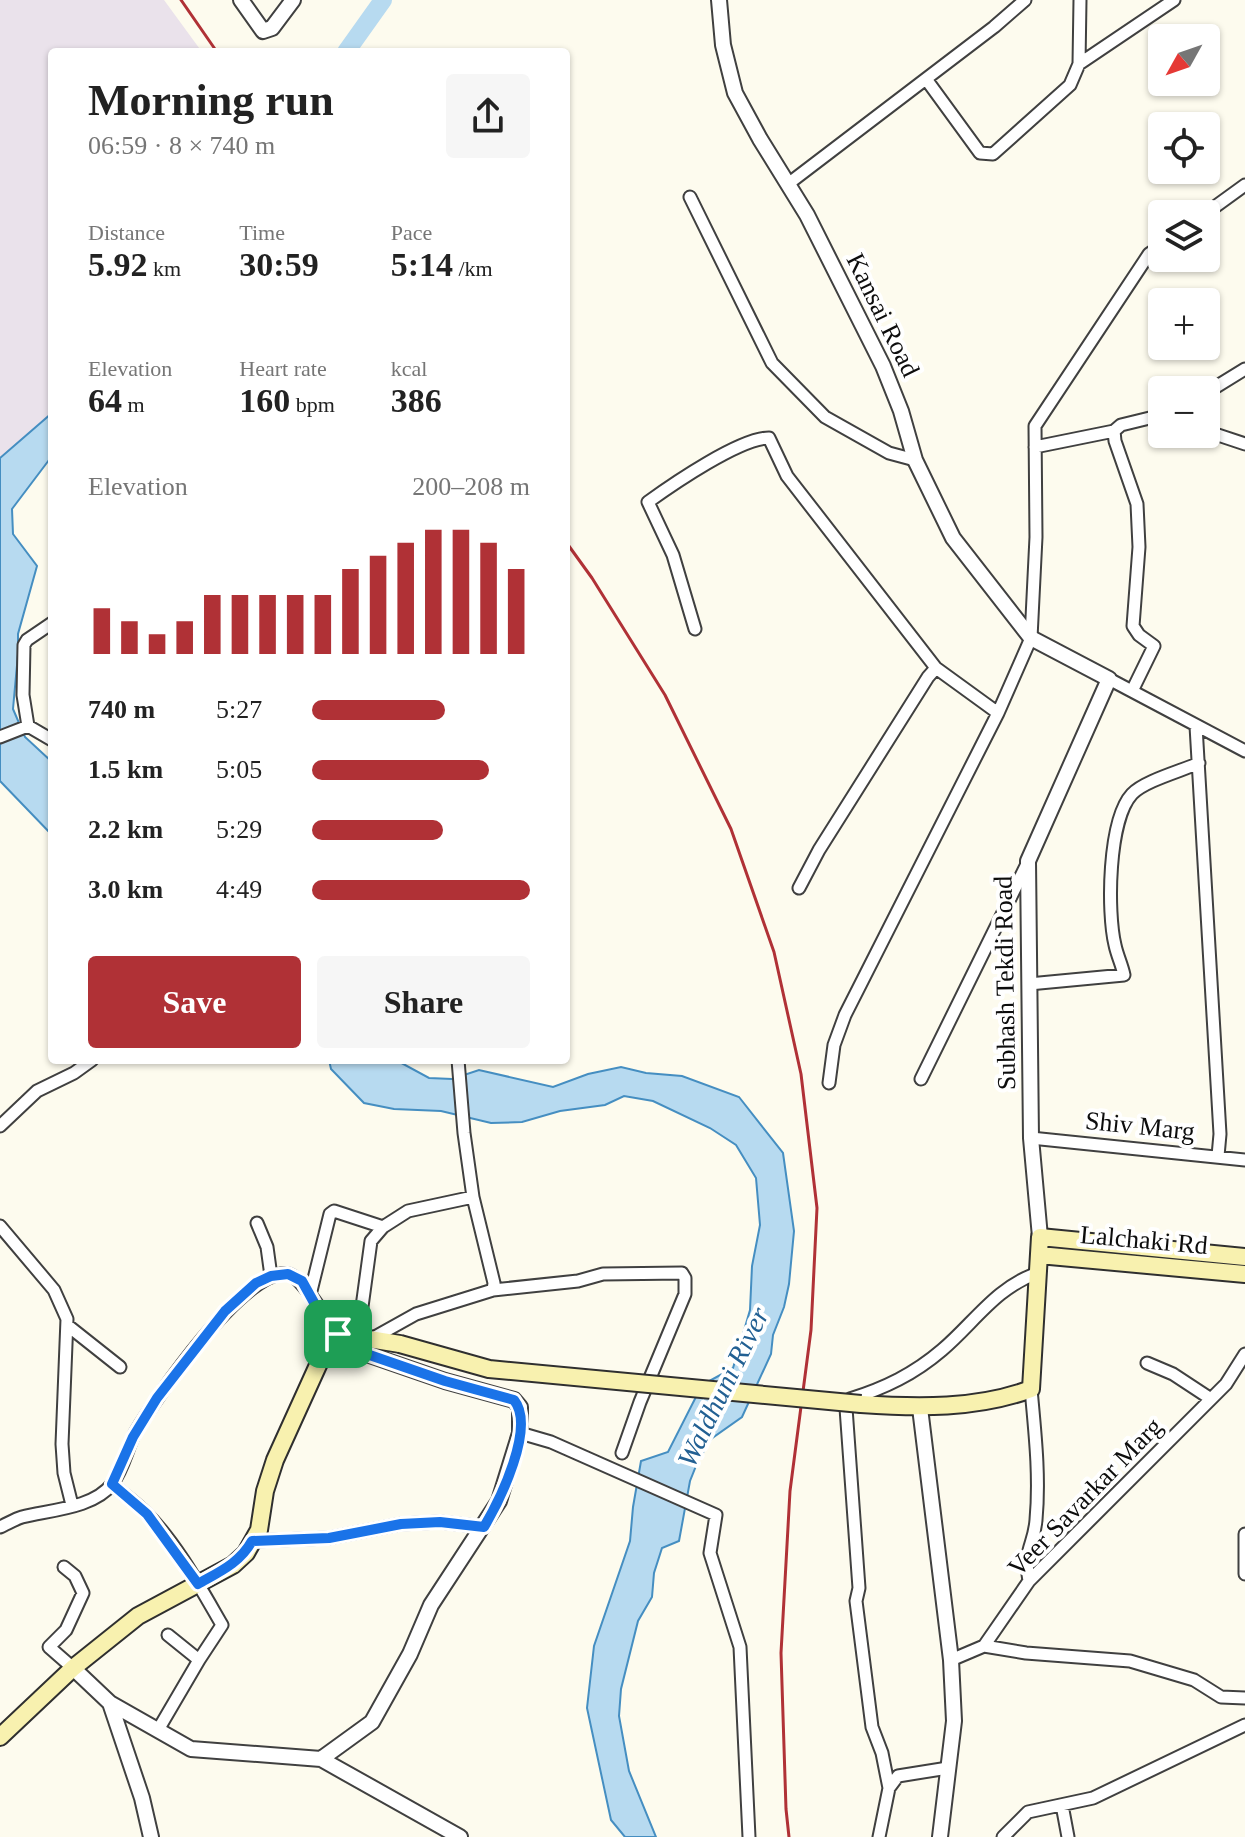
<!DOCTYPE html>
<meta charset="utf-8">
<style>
body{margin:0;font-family:Georgia,serif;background:#f6f6f6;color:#222;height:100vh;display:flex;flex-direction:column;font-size:30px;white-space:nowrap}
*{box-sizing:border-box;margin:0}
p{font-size:26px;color:#767676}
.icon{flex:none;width:44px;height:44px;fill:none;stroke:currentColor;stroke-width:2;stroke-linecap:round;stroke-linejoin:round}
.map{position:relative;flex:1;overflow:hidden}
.sheet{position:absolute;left:48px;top:48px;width:522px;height:1016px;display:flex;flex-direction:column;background:#fff;border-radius:8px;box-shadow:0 2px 6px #0004}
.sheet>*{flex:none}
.needle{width:52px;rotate:230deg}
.fabs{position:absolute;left:1148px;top:24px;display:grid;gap:16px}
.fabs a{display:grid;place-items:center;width:72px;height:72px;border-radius:8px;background:#fff;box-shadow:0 2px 6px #0004;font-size:40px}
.pin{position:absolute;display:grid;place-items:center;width:68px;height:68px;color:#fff;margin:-34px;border-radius:16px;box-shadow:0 4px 12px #0006}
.round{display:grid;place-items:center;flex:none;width:84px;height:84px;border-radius:8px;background:#f6f6f6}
.summary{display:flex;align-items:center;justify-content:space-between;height:136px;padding:0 40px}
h1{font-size:44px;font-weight:800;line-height:60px}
.metrics{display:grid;grid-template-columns:repeat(3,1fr);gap:12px;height:136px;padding:8px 40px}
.metrics div{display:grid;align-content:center}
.metrics b{font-size:34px;font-weight:800}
.metrics small{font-size:22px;font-weight:400}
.metrics p{font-size:22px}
.chart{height:224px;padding:16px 40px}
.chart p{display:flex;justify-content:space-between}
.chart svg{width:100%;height:144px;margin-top:8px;stroke:#b03136;stroke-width:6}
.action{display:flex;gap:16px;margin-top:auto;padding:16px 40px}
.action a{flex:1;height:92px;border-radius:8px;background:#b03136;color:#fff;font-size:32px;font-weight:800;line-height:92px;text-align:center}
.action a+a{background:#f6f6f6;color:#222}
ul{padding:0 40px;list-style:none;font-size:26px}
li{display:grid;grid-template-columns:128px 96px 1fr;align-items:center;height:60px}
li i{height:20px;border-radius:10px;background:#b03136}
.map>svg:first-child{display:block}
.industrial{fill:#eae2eb}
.water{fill:#b7daf0;stroke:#458ec1;stroke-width:2}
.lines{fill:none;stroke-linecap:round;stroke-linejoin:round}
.river{stroke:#b7daf0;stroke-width:18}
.minor-casing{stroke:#404040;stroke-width:15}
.tertiary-casing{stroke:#404040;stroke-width:18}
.secondary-casing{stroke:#2f2f2f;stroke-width:20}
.minor{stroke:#fff;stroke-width:11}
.tertiary{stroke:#fff;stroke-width:14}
.secondary{stroke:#f8f1af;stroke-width:16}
.rail{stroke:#b03136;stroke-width:3}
.secondary-bridge-casing{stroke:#2f2f2f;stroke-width:20;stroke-linecap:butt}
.secondary-bridge{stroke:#f8f1af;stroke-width:16}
.route-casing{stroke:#fff;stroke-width:16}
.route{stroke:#1a73e8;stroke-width:10}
.labels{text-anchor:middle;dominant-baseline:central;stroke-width:8;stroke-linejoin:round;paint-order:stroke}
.street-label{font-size:26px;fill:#0d0d0d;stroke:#fff}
.water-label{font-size:28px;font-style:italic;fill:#226093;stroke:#fff}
</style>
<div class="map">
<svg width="1245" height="1837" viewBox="0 0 1245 1837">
<rect width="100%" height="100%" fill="#fdfbee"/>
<!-- industrial -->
<path class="industrial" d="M0,0H164L202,52H52V413L0,458Z"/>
<!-- water -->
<path class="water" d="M52,413V456L12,509L13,534L37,566L18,634V654L13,709L25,737L52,762V835L0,781V458Z
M329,1060H396L429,1078L452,1079L479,1070L553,1087L588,1074L621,1067L646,1073L682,1076L739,1097L783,1153L794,1231L789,1284L784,1307L773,1335L771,1354L742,1417L711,1439L698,1461L690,1481L679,1541L662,1548L654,1573L652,1597L638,1621L621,1689L619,1716L629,1771L656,1837H625L611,1820L587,1708L594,1646L630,1541L633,1507L641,1461L668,1452L702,1385L733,1368L750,1310L752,1266L760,1225L756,1178L736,1145L710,1128L653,1101L624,1096L605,1105L560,1111L522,1122L491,1123L441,1111L394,1109L364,1103L331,1069Z"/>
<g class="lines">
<!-- river -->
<path class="river" d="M346,52L383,0"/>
<!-- minor casing -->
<g class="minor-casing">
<path id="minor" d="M1079,64L1174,0
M926,79L980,153L993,154L1070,85L1079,64L1080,0
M788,184L994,27L1025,0
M690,197L772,363L825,417L889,453L915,460
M1205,214L1245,185
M1206,393L1245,369
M1114,431L1115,441L1137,504L1139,547L1133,626L1139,635L1154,646L1132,691
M1206,431L1245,444
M1035,447L1114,431L1121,425L1162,415
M695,629L673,555L648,502C673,484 740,438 769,438L787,476L936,668L998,713
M1109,679L1245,751
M28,726L23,695L24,645L27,640L52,623
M1196,726L1220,1134L1218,1156
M0,737L28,726L52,740
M799,888L819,850L928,677L936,668
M1029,984L1124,975C1122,965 1117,955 1115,945C1107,912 1108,820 1132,794C1144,781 1181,771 1199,763
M921,1079L1027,864
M829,1083L834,1045L845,1015L998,713L1031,638L1036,537L1035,426L1149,254L1162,245
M0,1126L37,1091L74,1073L92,1060
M1031,1138L1245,1160
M257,1223L267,1247L271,1276
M0,1226L54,1290L67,1319L62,1444L64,1473L72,1505
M493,1290L578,1281L603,1274L682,1273L685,1278V1294L640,1402L622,1453
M310,1295L330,1214L334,1211L383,1227L408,1211L473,1197
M67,1325L120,1367
M358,1336L371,1241L383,1227
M373,1338L416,1314L493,1290L494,1283L473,1197L464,1133L458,1060
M1147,1363L1173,1374L1211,1399
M520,1433L551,1442L716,1515L710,1553L740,1647L749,1837
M112,1484C123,1494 136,1503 146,1513C177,1544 200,1587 222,1625L199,1660
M0,1527C7,1524 15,1519 22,1517C50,1510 94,1508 112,1484C123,1470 127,1449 135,1433C155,1399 245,1267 288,1274C302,1276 327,1321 338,1334
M1245,1534V1574
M252,1541L329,1538L401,1524L440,1522L484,1527
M64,1567L75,1576L83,1593L66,1630L49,1647L73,1668
M1029,1581C1023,1549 1034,1546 1036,1520C1040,1476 1035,1433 1031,1389
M984,1646L1026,1653L1130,1661L1194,1680L1221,1697L1245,1698
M951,1660L984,1646L1029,1581L1226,1384L1245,1354
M158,1730L199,1660L168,1635
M889,1788L898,1776L948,1768
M1062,1805L1068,1837
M879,1837L889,1788L882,1753L872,1727L856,1601L859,1588L846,1408L850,1399C885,1388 914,1374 942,1350C974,1323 996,1287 1038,1273
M1003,1837L1028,1812L1093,1798L1245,1725"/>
</g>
<!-- tertiary casing -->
<g class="tertiary-casing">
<path id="tertiary" d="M241,0L263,31L272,28L293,0
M719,0L723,45L735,93L760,139L807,215L883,366L901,411L915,460L953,538L1031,638L1109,679L1028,861L1031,1138L1040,1237
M920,1408L951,1660L954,1721L940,1837
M73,1668L110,1703L191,1749L321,1759L460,1837
M110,1703L142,1798L151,1837
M321,1759L372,1722L410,1654L431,1605L499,1501L520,1433V1407L514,1400L445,1381L329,1341"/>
</g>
<!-- secondary casing -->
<g class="secondary-casing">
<path id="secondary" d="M1039,1255L1245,1274
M861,1404C918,1408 977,1409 1031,1389L1040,1237L1245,1257
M0,1737L73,1668L138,1616L233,1565L246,1553L259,1530L265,1491L275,1460L329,1341L338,1334L400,1344"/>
</g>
<!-- minor -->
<use href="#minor" class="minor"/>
<!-- tertiary -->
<use href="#tertiary" class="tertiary"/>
<!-- secondary -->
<use href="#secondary" class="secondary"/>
<!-- rail -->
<path class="rail" d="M181,0L217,52
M566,542L592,578L665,695L731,829L774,952L801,1074L817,1208L811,1330L790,1491L781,1653L786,1809L789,1837"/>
<!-- secondary-bridge casing -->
<g class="secondary-bridge-casing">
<path id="secondary-bridge" d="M400,1344L489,1369L861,1404"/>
</g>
<!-- secondary-bridge -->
<use href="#secondary-bridge" class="secondary-bridge"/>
</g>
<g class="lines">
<!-- route casing -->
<g class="route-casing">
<path id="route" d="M288,1274L302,1281L317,1308L338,1334L329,1341L445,1381L514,1400C536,1427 500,1500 484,1527L440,1522L401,1524L329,1538L252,1541C240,1563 219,1572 198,1584L147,1514L112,1484L133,1437L157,1398L225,1311L256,1283L271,1276Z"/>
</g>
<!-- route -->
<use href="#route" class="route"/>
</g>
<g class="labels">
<!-- street labels -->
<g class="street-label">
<text transform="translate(883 315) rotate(64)">Kansai Road</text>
<text transform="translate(1005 983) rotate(-91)">Subhash Tekdi Road</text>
<text transform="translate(1140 1126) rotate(6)">Shiv Marg</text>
<text transform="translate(1144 1240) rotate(5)">Lalchaki Rd</text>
<text transform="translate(1085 1497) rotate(-46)">Veer Savarkar Marg</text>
</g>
<!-- water labels -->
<g class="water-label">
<text transform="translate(723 1387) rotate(-64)">Waldhuni River</text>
</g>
</g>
</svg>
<div class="fabs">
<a><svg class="needle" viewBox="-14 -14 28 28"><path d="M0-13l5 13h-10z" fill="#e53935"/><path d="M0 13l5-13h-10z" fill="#767676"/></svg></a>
<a><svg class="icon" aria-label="locate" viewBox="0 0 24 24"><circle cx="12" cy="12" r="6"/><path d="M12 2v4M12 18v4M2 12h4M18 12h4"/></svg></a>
<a><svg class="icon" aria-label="layers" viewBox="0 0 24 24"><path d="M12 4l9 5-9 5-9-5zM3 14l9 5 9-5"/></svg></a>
<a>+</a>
<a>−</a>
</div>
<div class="pin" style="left:338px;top:1334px;background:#1e9e55"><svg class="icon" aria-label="arrive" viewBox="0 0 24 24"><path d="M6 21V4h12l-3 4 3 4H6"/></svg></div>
<section class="sheet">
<div class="summary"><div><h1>Morning run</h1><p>06:59 · 8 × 740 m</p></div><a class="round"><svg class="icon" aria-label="share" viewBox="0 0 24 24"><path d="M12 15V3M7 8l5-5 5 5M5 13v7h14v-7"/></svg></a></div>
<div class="metrics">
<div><p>Distance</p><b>5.92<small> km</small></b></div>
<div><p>Time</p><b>30:59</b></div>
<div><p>Pace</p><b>5:14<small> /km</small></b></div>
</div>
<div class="metrics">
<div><p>Elevation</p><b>64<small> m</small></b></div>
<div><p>Heart rate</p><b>160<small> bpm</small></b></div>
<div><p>kcal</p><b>386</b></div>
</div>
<div class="chart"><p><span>Elevation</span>200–208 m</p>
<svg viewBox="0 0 160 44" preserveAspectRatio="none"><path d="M5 44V30M15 44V34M25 44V38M35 44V34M45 44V26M55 44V26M65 44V26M75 44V26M85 44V26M95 44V18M105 44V14M115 44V10M125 44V6M135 44V6M145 44V10M155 44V18"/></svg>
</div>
<ul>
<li><b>740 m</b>5:27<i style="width:61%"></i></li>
<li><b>1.5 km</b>5:05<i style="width:81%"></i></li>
<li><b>2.2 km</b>5:29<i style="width:60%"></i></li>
<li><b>3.0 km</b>4:49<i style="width:100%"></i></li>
</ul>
<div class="action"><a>Save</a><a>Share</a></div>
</section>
</div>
